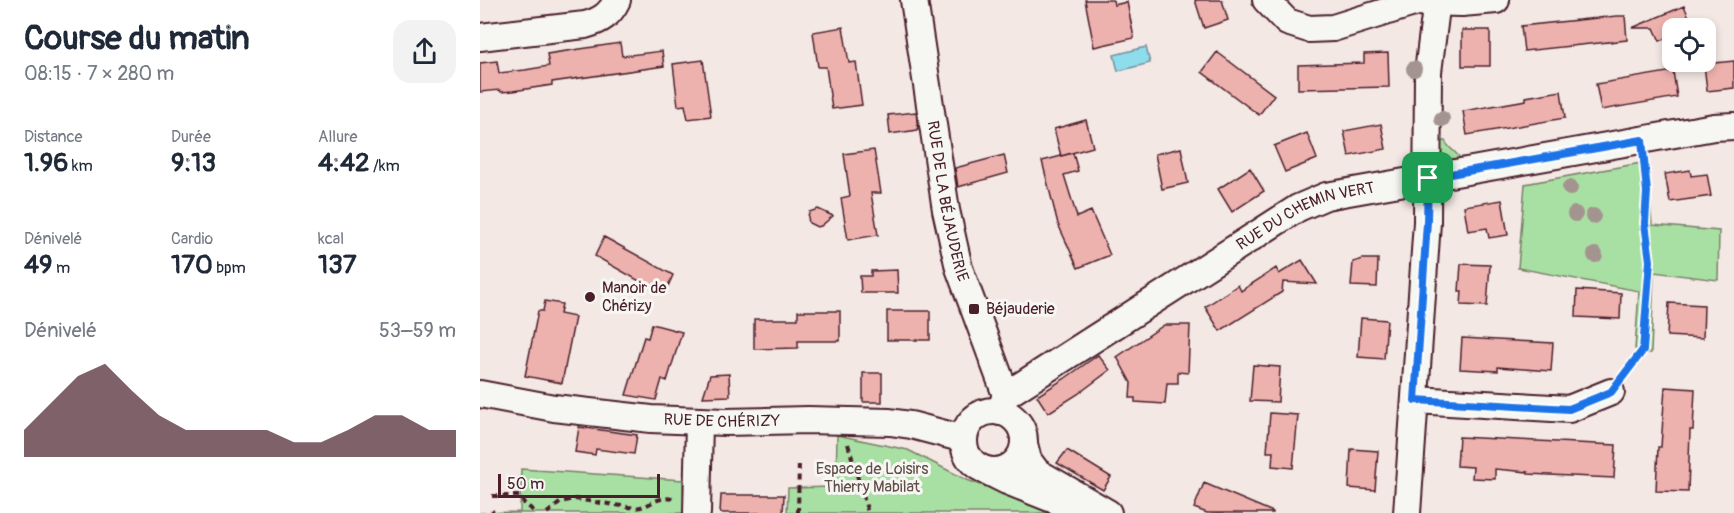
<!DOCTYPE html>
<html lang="fr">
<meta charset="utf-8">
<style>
body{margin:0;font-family:Pangolin,sans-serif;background:#f2f2f3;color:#1f2937;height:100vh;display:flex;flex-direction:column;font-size:22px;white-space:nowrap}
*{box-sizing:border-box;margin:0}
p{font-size:20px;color:#747a83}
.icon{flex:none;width:33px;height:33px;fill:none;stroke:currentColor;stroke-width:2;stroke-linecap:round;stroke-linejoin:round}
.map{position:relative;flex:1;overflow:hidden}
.side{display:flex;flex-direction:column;background:#fff;width:480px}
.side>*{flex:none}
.tools{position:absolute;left:1182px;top:18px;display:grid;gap:12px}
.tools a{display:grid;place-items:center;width:54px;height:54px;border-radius:12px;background:#fff;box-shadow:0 3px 9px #0003;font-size:30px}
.scale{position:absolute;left:18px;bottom:15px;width:162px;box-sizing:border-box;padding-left:6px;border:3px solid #4a1f2b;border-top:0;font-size:16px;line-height:21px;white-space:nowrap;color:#4a1f2b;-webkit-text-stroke:4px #f6f6f2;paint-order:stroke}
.pin{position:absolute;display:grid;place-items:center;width:51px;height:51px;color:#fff;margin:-26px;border-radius:12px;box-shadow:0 3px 9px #0006}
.round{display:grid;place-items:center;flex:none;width:63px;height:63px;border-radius:18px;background:#f2f2f3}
.headline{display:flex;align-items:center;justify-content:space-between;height:102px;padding:0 24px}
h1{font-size:33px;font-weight:700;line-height:45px}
.figures{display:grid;grid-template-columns:repeat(3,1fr);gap:9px;height:102px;padding:6px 24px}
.figures div{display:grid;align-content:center}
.figures b{font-size:26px;font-weight:700}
.figures small{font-size:16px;font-weight:400}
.figures p{font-size:16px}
.chart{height:168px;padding:12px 24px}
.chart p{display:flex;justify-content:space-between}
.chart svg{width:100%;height:108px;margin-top:6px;fill:#4a1f2b;opacity:.7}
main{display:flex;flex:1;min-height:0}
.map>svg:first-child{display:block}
.green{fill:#a8e0a4;stroke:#798068;stroke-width:1.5}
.water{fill:#8eddec;stroke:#73919f;stroke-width:1.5}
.building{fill:#eeb2ae;stroke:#4a1f2b;stroke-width:1.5}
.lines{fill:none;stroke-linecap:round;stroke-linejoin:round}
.street-casing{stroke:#4a1f2b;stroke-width:30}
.path{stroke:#4a1f2b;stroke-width:4;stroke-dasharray:6 4.5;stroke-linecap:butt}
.street{stroke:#f6f6f2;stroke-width:26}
.tree{fill:#a4948f}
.route-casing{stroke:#fff;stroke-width:12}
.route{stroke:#1a73e8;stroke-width:8}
.poi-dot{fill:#4a1f2b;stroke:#f6f6f2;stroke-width:2}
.labels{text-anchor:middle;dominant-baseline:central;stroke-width:6;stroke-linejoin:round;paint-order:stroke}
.street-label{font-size:16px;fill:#4a1f2b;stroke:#f6f6f2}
.poi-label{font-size:16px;fill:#4a1f2b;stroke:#f6f6f2;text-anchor:start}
.park-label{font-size:16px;fill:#624f49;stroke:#f6f6f2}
</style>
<main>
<section class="side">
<div class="headline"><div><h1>Course du matin</h1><p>08:15 · 7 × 280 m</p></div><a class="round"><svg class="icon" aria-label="share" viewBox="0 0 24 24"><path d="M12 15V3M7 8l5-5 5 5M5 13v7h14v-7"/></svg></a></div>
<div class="figures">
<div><p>Distance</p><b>1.96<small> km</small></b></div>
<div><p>Durée</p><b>9:13</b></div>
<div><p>Allure</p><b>4:42<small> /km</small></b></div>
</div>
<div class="figures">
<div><p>Dénivelé</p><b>49<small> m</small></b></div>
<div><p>Cardio</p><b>170<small> bpm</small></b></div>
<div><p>kcal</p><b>137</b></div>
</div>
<div class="chart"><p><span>Dénivelé</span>53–59 m</p>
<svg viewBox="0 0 160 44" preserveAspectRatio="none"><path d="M0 44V33L10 22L20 11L30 6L40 17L50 27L60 33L70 33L80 33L90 33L100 38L110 38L120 33L130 27L140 27L150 33L160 33V44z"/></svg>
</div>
</section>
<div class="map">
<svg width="1254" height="513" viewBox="0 0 1254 513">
<rect width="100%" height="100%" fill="#f4e8e4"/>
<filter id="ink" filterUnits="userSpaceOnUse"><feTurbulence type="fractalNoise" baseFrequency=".0167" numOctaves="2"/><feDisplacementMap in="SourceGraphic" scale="12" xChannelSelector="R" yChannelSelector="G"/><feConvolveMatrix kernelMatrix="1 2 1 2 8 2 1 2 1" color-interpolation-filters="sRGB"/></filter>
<g filter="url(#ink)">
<!-- green -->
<path class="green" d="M959,141H965C969,150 981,154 982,163C963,163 960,161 959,141Z
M1167,162L1172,225L1239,231L1238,280L1174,272L1171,353H1164L1169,293H1166L1161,349H1155L1159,291L1038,268L1045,184Z
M357,435L428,450L487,480L579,513H307L308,488L356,487Z
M41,469L203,480L204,513H0L40,512Z"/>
<!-- water -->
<path class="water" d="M666,47L670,63L638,71L634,55Z"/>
<!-- building -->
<path class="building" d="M605,0H633L634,5L647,2L654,38L614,47Z
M715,0H742L748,20L724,28Z
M1204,6L1214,28H1192V36L1180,41L1174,28H1152Z
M1137,16H1145L1147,40L1044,51L1041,26Z
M363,27L369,63L376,62L382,105L352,109L346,67H338L333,32Z
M982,30H1010V66H982Z
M140,43L142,56L182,51L184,66L72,82V85L33,91L21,92L20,90L0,92V63L17,61L19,73L45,70L69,66L67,54Z
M737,52L794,95L779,115L722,72Z
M908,53L909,87L818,89V65L884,63V54Z
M223,60L231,116L208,119L205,105L198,106L193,64Z
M1254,61V88L1227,91L1224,64Z
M1193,71L1197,97L1121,110L1116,84Z
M1081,91L1085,118L987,135L983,111L1046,100V97Z
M436,112L438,130L410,134L408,115Z
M606,120L613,147L581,156L574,129Z
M901,124L906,149L869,156L864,131Z
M827,133L837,159L805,172L794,146Z
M701,148L708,183L682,189L675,154Z
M394,150L401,193H391L398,235L368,240L361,198L370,196L364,154Z
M593,153L598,171L584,175L597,217L611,211L630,255L598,268L578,224L562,161Z
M524,155L528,173L478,187L475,168Z
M770,168L784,191L752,212L738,189Z
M1210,170L1211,176L1227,174L1231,196L1190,202L1185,174Z
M1022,200L1028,235L1009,238L1007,228L988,231L984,206Z
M338,209L353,216L341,226L337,227L329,223L328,217L329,212Z
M124,237L193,275L184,295L115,256Z
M883,259H898L897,287L871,286L873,262Z
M822,260L837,284L803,282L802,292L740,331L725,307L758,285L761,291L796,268L799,274Z
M981,264L1010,265L1007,306L981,305L982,291H979Z
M417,270L418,293H381L380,276H391V271Z
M1097,290L1141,293L1140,319L1096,317Z
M65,301L82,304L80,314L95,317L82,383L45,376L58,311H63Z
M1189,303L1224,305L1223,338L1187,336Z
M318,311H360V341H318V348L274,349V319H318Z
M407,311H450V340H407Z
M881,318L907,320L904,359L878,357Z
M172,324L202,332L187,381L182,379L176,400L146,395L164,337L168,338Z
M684,325H710L708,373L698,372V383H687L685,404L655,402V398H650L651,383L637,357Z
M982,338L1073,343L1071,371L1018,367V371L980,369Z
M618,355L630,370L598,394L568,413L557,396L584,379Z
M773,365L800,367L798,402L770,401Z
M383,373H402V402H383Z
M249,374L250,396L223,397L230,375Z
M1185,387L1215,389L1213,430H1210L1208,492L1176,491L1178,447H1181Z
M790,413L818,415L813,468L792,466L793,452H787Z
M99,427L157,435L154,454L116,449L115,455L95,452Z
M979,437L1136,445L1134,478L1048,474V472L1015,469V479L992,478L993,467L977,466Z
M871,449L898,451L895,490L869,488Z
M587,450L631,477L623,490L577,463Z
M724,483L793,512V513H727L714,508Z
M241,495H304L303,513H240Z"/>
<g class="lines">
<!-- street casing -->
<g class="street-casing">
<g id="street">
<path id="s1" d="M434,0L466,210L479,268L526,395"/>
<path d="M786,0L807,22L829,29L853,28L937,2L982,3L1016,0"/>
<path d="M0,37L105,25C120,21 130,15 137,0"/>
<path id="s2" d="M0,394L74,408L171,419L245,422L328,420L410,422L431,425L484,439"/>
<path d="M935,400L1089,409L1131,392"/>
<circle cx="514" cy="441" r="30"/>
<path id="s3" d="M520,412L526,395L818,208L846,196L1234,127L1254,126"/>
<path d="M544,444L548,460L557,472L628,513"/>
<path d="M505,470L527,481L590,506"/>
<path d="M217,513L219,422"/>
<path d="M927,513L947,222L948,72L957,0"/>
</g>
</g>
<!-- path -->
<path class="path" d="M1144,375L1163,350L1170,271L1165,223L1167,192L1164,161
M368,444L388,513
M12,496H40L44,503L56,513
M12,510L13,513
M67,513L81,502L95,499L155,508C170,507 177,495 194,499
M318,513L319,461"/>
<!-- street -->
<use href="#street" class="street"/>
</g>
<!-- trees -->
<g class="tree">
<circle cx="934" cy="69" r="8"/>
<circle cx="962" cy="119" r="8"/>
<circle cx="1090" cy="188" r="8"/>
<circle cx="1095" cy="214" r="8"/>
<circle cx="1113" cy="216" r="8"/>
<circle cx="1115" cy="255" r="8"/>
</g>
</g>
<g class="lines" filter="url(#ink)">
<!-- route casing -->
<g class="route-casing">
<path id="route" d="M1162,140L1167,192L1165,223L1170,261L1163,350L1131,392L1089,409L935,400L947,222L948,178Z"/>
</g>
<!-- route -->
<use href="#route" class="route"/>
</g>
<!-- markers -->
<g class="poi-dot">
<circle cx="110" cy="297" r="6"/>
<rect x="488" y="303" width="12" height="12" rx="3"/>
</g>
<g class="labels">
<!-- street labels -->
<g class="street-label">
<text stroke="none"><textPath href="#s1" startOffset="204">RUE DE LA BÉJAUDERIE</textPath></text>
<text stroke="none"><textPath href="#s3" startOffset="369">RUE DU CHEMIN VERT</textPath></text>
<text stroke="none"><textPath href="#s2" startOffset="244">RUE DE CHÉRIZY</textPath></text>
</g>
<!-- poi labels -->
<g class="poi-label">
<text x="122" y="288">Manoir de<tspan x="122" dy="18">Chérizy</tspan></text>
<text x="506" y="309">Béjauderie</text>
</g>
<!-- park labels -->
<g class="park-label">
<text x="392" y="469">Espace de Loisirs<tspan x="392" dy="18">Thierry Mabilat</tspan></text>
</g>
</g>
</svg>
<div class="tools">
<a><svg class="icon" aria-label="locate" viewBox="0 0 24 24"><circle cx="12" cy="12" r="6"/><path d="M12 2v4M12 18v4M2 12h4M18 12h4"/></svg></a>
</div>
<div class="scale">50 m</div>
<div class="pin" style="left:948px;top:178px;background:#1e9e55"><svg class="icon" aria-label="arrive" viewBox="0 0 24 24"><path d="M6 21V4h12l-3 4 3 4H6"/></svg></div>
</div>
</main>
